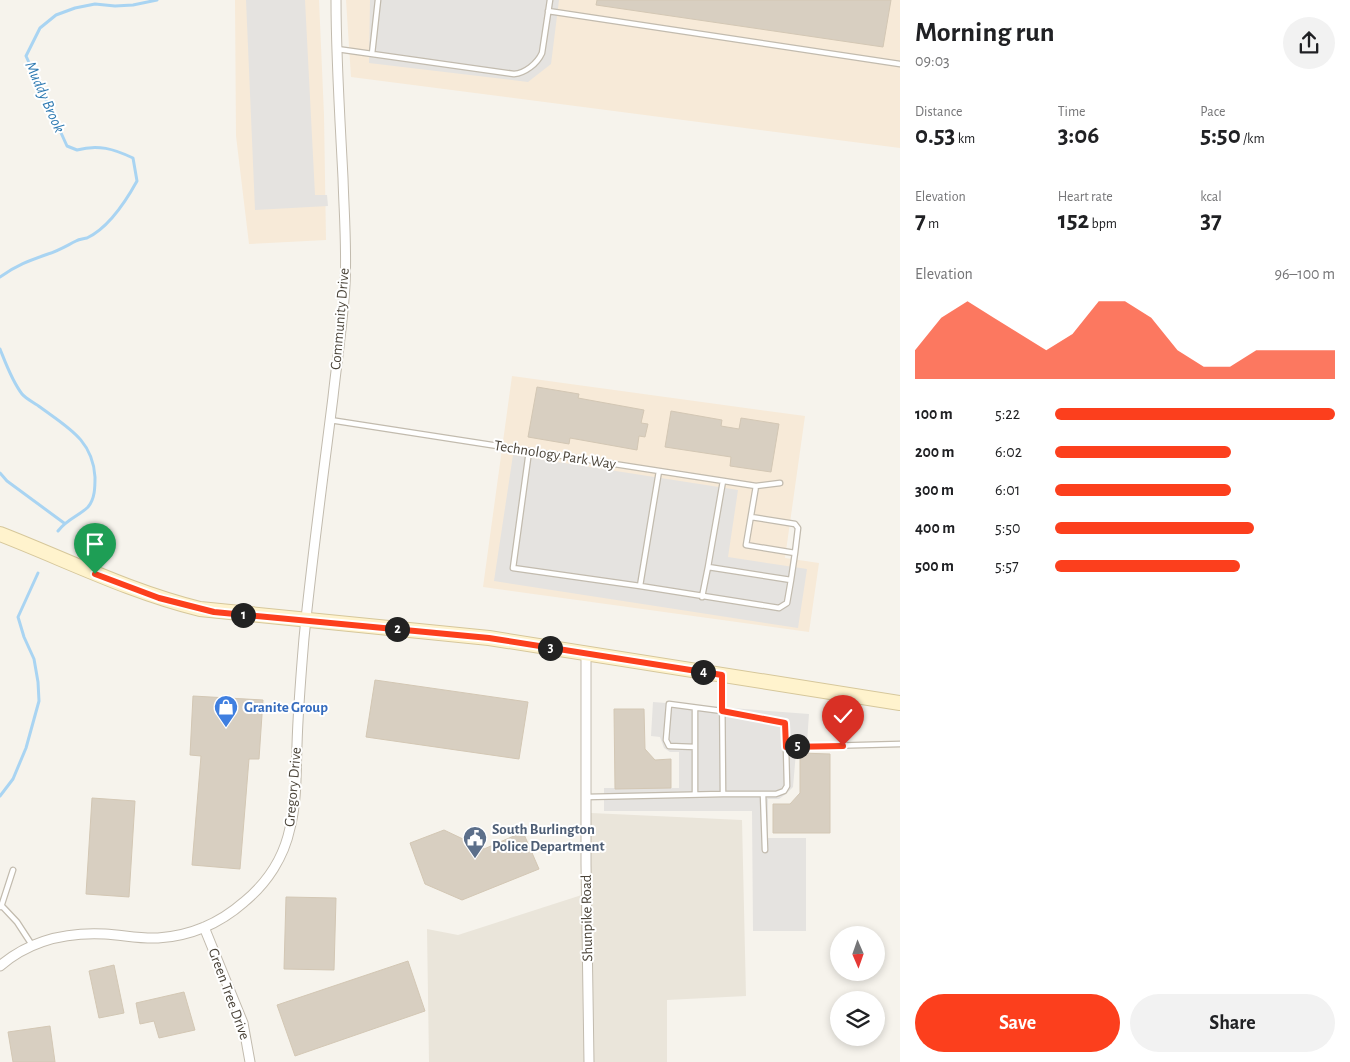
<!DOCTYPE html>
<meta charset="utf-8">
<style>
body{margin:0;font-family:"Alegreya Sans",sans-serif;background:#f2f2f2;color:#202124;height:100vh;display:flex;flex-direction:column;font-size:19px;white-space:nowrap}
*{box-sizing:border-box;margin:0}
p{font-size:16px;color:#757577}
.icon{flex:none;width:28px;height:28px;fill:none;stroke:currentColor;stroke-width:2;stroke-linecap:round;stroke-linejoin:round}
.map{position:relative;flex:1;overflow:hidden}
.sheet{display:flex;flex-direction:column;background:#fff;width:450px}
.sheet>*{flex:none}
.needle{width:32px;rotate:178deg}
.fabs{position:absolute;left:830px;top:926px;display:grid;gap:10px}
.fabs a{display:grid;place-items:center;width:55px;height:55px;border-radius:50%;background:#fff;box-shadow:0 2px 8px #0003;font-size:25px}
.pin{position:absolute;display:grid;place-items:center;width:42px;height:42px;color:#fff;margin:-51px -21px;border-radius:50% 50% 50% 0;rotate:-45deg;box-shadow:0 0 5px #0007}
.pin .icon{rotate:45deg}
.km{position:absolute;width:25px;height:25px;margin:-12px;border-radius:50%;background:#222;color:#fff;font-size:14px;line-height:25px;text-align:center}
.round{display:grid;place-items:center;flex:none;width:52px;height:52px;border-radius:26px;background:#f2f2f2}
.head{display:flex;align-items:center;justify-content:space-between;height:85px;padding:0 15px}
h1{font-size:28px;font-weight:700;line-height:38px}
.stats{display:grid;grid-template-columns:repeat(3,1fr);gap:8px;height:85px;padding:5px 15px}
.stats div{display:grid;align-content:center}
.stats b{font-size:25px;font-weight:700}
.stats small{font-size:14px;font-weight:400}
.stats p{font-size:14px}
.chart{height:140px;padding:10px 15px}
.chart p{display:flex;justify-content:space-between}
.chart svg{width:100%;height:90px;margin-top:5px;fill:#fc3f1d;opacity:.7}
.button{display:flex;gap:10px;margin-top:auto;padding:10px 15px}
.button a{flex:1;height:58px;border-radius:30px;background:#fc3f1d;color:#fff;font-size:20px;font-weight:700;line-height:58px;text-align:center}
.button a+a{background:#f2f2f2;color:#202124}
ul{padding:0 15px;list-style:none;font-size:16px}
li{display:grid;grid-template-columns:80px 60px 1fr;align-items:center;height:38px}
li i{height:12px;border-radius:6px;background:#fc3f1d}
main{display:flex;flex:1;min-height:0}
.map>svg:first-child{display:block}
.residential{fill:#eae5da}
.commercial{fill:#f7ead8}
.parking{fill:#e5e3e0}
.lines{fill:none;stroke-linecap:round;stroke-linejoin:round}
.stream{stroke:#a9d4f2;stroke-width:3}
.building{fill:#d8cfc1;stroke:#d3c7b4}
.service-casing{stroke:#c2bbae;stroke-width:7}
.minor-casing{stroke:#c2bbae;stroke-width:11}
.secondary-casing{stroke:#d6c79b;stroke-width:16}
.service{stroke:#fff;stroke-width:4.5}
.minor{stroke:#fff;stroke-width:9}
.secondary{stroke:#fff3cd;stroke-width:14}
.route-casing{stroke:#fff;stroke-width:10}
.route{stroke:#fc3f1d;stroke-width:6}
.labels{text-anchor:middle;dominant-baseline:central;stroke-width:4;stroke-linejoin:round;paint-order:stroke}
.street-label{font-size:15px;fill:#4b4439;stroke:#fff}
.shop-label{font-size:15px;font-weight:bold;fill:#366cbe;stroke:#fff;text-anchor:start}
.service-label{font-size:15px;font-weight:bold;fill:#4e5e75;stroke:#fff;text-anchor:start}
.water-label{font-size:16px;font-style:italic;fill:#2e7ab2;stroke:#fff}
</style>
<main>
<div class="map">
<svg width="900" height="1062" viewBox="0 0 900 1062">
<rect width="100%" height="100%" fill="#f6f3ec"/>
<!-- residential -->
<path class="residential" d="M591,813L742,820L746,996L667,1000V1062H429L427,929L458,935L591,892Z"/>
<!-- commercial -->
<path class="commercial" d="M235,0H319L324,115L326,240L249,244L236,136Z
M346,0H900V148L351,77Z
M512,376L805,416L785,558L819,563L809,632L483,587Z"/>
<!-- parking -->
<path class="parking" d="M246,0H305L315,195H327L328,206L255,210Z
M370,0H559L551,64L528,82L369,63Z
M513,455L738,490L728,557L807,569L798,628L494,581Z
M653,702L809,714L807,742L797,741L793,787L786,794L779,799H768V838H806V931H753L752,811H604V788H679V752H670L664,748L660,737L651,736Z"/>
<g class="lines">
<!-- stream -->
<path class="stream" d="M0,277C17,265 28,261 48,254C58,251 66,246 76,241C79,239 83,239 87,238C108,228 126,201 137,181L133,158C114,149 98,144 77,150L67,146L26,56L40,28L56,15L75,8L95,4L115,6L133,5L157,0
M0,349C6,364 12,381 22,394C26,399 35,403 40,407C67,427 93,440 95,477C95,487 95,499 88,507C79,516 67,519 58,531
M0,473L7,481L64,523
M0,796L13,779L26,748L39,701L38,682L34,659L24,637L18,617L38,573"/>
</g>
<!-- building -->
<path class="building" d="M597,0H891L883,47L596,5Z
M537,387L579,394L578,398L644,410L641,423L648,424L645,437L639,436L637,450L570,438L569,444L528,437Z
M671,411L722,420L721,426L739,429L741,418L779,424L771,472L730,466L731,457L665,447Z
M375,680L528,702L519,759L366,737Z
M193,696L263,700L259,759H249L240,869L192,865L201,756L190,755Z
M614,709H644L645,749L655,760L671,759V788L615,789Z
M800,753L830,754V833H773V804H790L800,793Z
M92,798L135,801L129,897L86,894Z
M444,830L484,849L523,832L539,869L462,900L425,884L410,843Z
M286,897L336,898L334,970L284,969Z
M408,961L425,1011L295,1056L277,1005Z
M114,965L124,1013L99,1018L89,971Z
M184,992L195,1030L159,1038L154,1021L140,1024L136,1003Z
M50,1026L55,1062H13L8,1032Z"/>
<g class="lines">
<!-- service casing -->
<g class="service-casing">
<path id="service" d="M548,11L900,64
M337,49L514,74C525,73 537,64 542,53L550,0
M372,54L378,0
M330,420L756,486L780,483
M529,451L513,568L640,586
M659,471L640,586L779,608L787,603L791,580L708,567L723,481
M751,517L795,524L798,528L795,553L746,545L756,486
M791,580L795,553
M702,597L708,567
M695,708V747
M695,794V747L669,746L666,740L669,704L722,711L785,723L786,747L900,744
M723,794H776L784,791L787,786L786,747
M763,794L765,850
M586,797L723,794L722,677
M1,905L17,922L32,945
M1,907L13,870"/>
</g>
<!-- minor casing -->
<g class="minor-casing">
<path id="minor" d="M586,653V864L589,1062
M204,927L243,1023L250,1062
M0,966C30,940 67,932 105,934C123,935 140,939 158,938C190,936 220,923 244,902C267,883 284,857 290,828C297,801 296,772 297,745C298,709 301,674 304,638C312,558 323,477 333,397C337,360 343,322 345,285C347,249 344,213 343,178C340,119 336,59 336,0"/>
</g>
<!-- secondary casing -->
<g class="secondary-casing">
<path id="secondary" d="M0,534C67,560 130,592 200,609L489,638L900,703"/>
</g>
<!-- service -->
<use href="#service" class="service"/>
<!-- minor -->
<use href="#minor" class="minor"/>
<!-- secondary -->
<use href="#secondary" class="secondary"/>
</g>
<g class="lines">
<!-- route casing -->
<g class="route-casing">
<path id="route" d="M95,574L159,598L214,612L489,638L722,675V711L785,723L786,747L843,746"/>
</g>
<!-- route -->
<use href="#route" class="route"/>
</g>
<!-- icons -->
<defs>
<g id="shop-pin" transform="scale(1.25)"><path d="M0 17L-7.5 6A9.5 9.5 0 1 1 7.5 6Z" fill="#3f7fe0" stroke="#fff"/><path d="M-5-2.5h2.3a2.7 3.5 0 0 1 5.4 0H5L5.5 6h-11ZM-1.5-2.5h3a1.5 2.3 0 0 0-3 0Z" fill="#fff"/></g>
<g id="civic-pin" transform="scale(1.25)"><path d="M0 17L-7.5 6A9.5 9.5 0 1 1 7.5 6Z" fill="#5c6f8a" stroke="#fff"/><path d="M-.6-6.5H3V-4.5H.6V-3L4-1V1h2V6H-6V1h2V-1L-.6-3ZM-1.2 2.5V6h2.4V2.5Z" fill="#fff"/></g>
</defs>
<g fill-rule="evenodd">
<use href="#shop-pin" x="226" y="707"/>
<use href="#civic-pin" x="475" y="838"/>
</g>
<g class="labels">
<!-- street labels -->
<g class="street-label">
<text transform="translate(340 319) rotate(-85)">Community Drive</text>
<text transform="translate(555 455) rotate(9)">Technology Park Way</text>
<text transform="translate(293 787) rotate(-85)">Gregory Drive</text>
<text transform="translate(587 918) rotate(-91)">Shunpike Road</text>
<text transform="translate(229 994) rotate(70)">Green Tree Drive</text>
</g>
<!-- shop labels -->
<g class="shop-label">
<text x="244" y="707">Granite Group</text>
</g>
<!-- service labels -->
<g class="service-label">
<text x="492" y="829">South Burlington<tspan x="492" dy="17">Police Department</tspan></text>
</g>
<!-- water labels -->
<g class="water-label">
<text transform="translate(45 97) rotate(66)">Muddy Brook</text>
</g>
</g>
</svg>
<div class="fabs">
<a><svg class="needle" viewBox="-14 -14 28 28"><path d="M0-13l5 13h-10z" fill="#e53935"/><path d="M0 13l5-13h-10z" fill="#757577"/></svg></a>
<a><svg class="icon" aria-label="layers" viewBox="0 0 24 24"><path d="M12 4l9 5-9 5-9-5zM3 14l9 5 9-5"/></svg></a>
</div>
<div class="pin" style="left:95px;top:574px;background:#1e9e55"><svg class="icon" aria-label="arrive" viewBox="0 0 24 24"><path d="M6 21V4h12l-3 4 3 4H6"/></svg></div>
<div class="pin" style="left:843px;top:746px;background:#d93025"><svg class="icon" aria-label="check" viewBox="0 0 24 24"><path d="M5 12l5 5 9-10"/></svg></div>
<b class="km" style="left:243px;top:615px">1</b>
<b class="km" style="left:397px;top:629px">2</b>
<b class="km" style="left:550px;top:648px">3</b>
<b class="km" style="left:703px;top:672px">4</b>
<b class="km" style="left:797px;top:746px">5</b>
</div>
<section class="sheet">
<div class="head"><div><h1>Morning run</h1><p>09:03</p></div><a class="round"><svg class="icon" aria-label="share" viewBox="0 0 24 24"><path d="M12 15V3M7 8l5-5 5 5M5 13v7h14v-7"/></svg></a></div>
<div class="stats">
<div><p>Distance</p><b>0.53<small> km</small></b></div>
<div><p>Time</p><b>3:06</b></div>
<div><p>Pace</p><b>5:50<small> /km</small></b></div>
</div>
<div class="stats">
<div><p>Elevation</p><b>7<small> m</small></b></div>
<div><p>Heart rate</p><b>152<small> bpm</small></b></div>
<div><p>kcal</p><b>37</b></div>
</div>
<div class="chart"><p><span>Elevation</span>96–100 m</p>
<svg viewBox="0 0 160 44" preserveAspectRatio="none"><path d="M0 44V30L10 14L20 6L30 14L40 22L50 30L60 22L70 6L80 6L90 14L100 30L110 38L120 38L130 30L140 30L150 30L160 30V44z"/></svg>
</div>
<ul>
<li><b>100 m</b>5:22<i style="width:100%"></i></li>
<li><b>200 m</b>6:02<i style="width:63%"></i></li>
<li><b>300 m</b>6:01<i style="width:63%"></i></li>
<li><b>400 m</b>5:50<i style="width:71%"></i></li>
<li><b>500 m</b>5:57<i style="width:66%"></i></li>
</ul>
<div class="button"><a>Save</a><a>Share</a></div>
</section>
</main>
